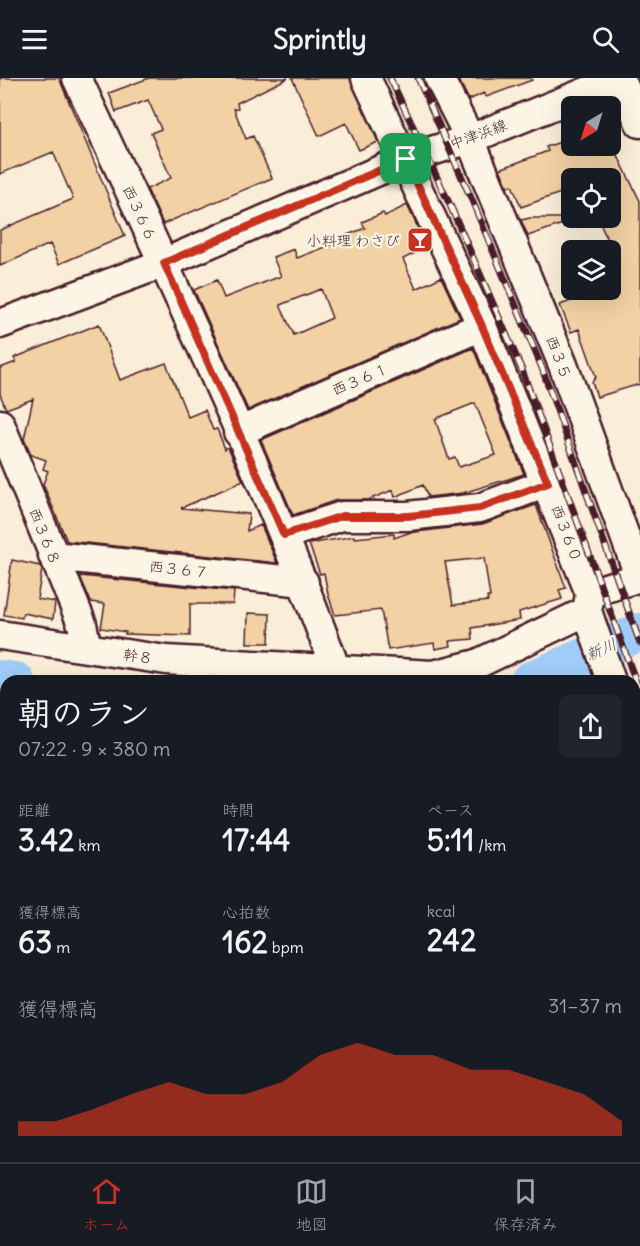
<!DOCTYPE html>
<html lang="ja">
<meta charset="utf-8">
<style>
body{margin:0;font-family:Delius,"Klee One",sans-serif;background:#20242c;color:#f1f3f6;height:100vh;display:flex;flex-direction:column;font-size:22px;white-space:nowrap}
*{box-sizing:border-box;margin:0}
p{font-size:20px;color:#9ea1a6}
.icon{flex:none;width:33px;height:33px;fill:none;stroke:currentColor;stroke-width:2;stroke-linecap:round;stroke-linejoin:round}
.map{position:relative;flex:1;overflow:hidden}
.details{position:absolute;left:0px;top:597px;width:640px;height:488px;display:flex;flex-direction:column;background:#171b24;border-radius:18px 18px 0 0;box-shadow:0 6px 24px #0002}
.details>*{flex:none}
.needle{width:39px;rotate:218deg}
.controls{position:absolute;left:561px;top:18px;display:grid;gap:12px}
.controls a{display:grid;place-items:center;width:60px;height:60px;border-radius:9px;background:#171b24;box-shadow:0 6px 24px #0002;font-size:30px}
.pin{position:absolute;display:grid;place-items:center;width:51px;height:51px;color:#fff;margin:-26px;border-radius:12px;box-shadow:0 3px 9px #0006}
.round{display:grid;place-items:center;flex:none;width:63px;height:63px;border-radius:9px;background:#20242c}
.head{display:flex;align-items:center;justify-content:space-between;height:102px;padding:0 18px}
h1{font-size:33px;font-weight:800;line-height:45px}
.figures{display:grid;grid-template-columns:repeat(3,1fr);gap:9px;height:102px;padding:6px 18px}
.figures div{display:grid;align-content:center}
.figures b{font-size:30px;font-weight:800}
.figures small{font-size:16px;font-weight:400}
.figures p{font-size:16px}
.chart{height:168px;padding:12px 18px}
.chart p{display:flex;justify-content:space-between}
.chart svg{width:100%;height:108px;margin-top:6px;fill:#c8321e;opacity:.7}
header{display:flex;justify-content:space-between;align-items:center;height:78px;padding:0 18px;background:#171b24;font-size:27px;font-weight:800}
.menu{display:flex;justify-content:space-around;align-items:center;height:84px;border-top:2px solid #363941;background:#171b24;font-size:16px;color:#9ea1a6}
.menu a{display:grid;justify-items:center;gap:3px}
.menu .current{color:#c8321e}
.map>svg:first-child{display:block}
.lines{fill:none;stroke-linecap:round;stroke-linejoin:round}
.river{stroke:#a0ccfa;stroke-width:38}
.building{fill:#f2d1a4;stroke:#4a1f2b;stroke-width:1.5;fill-rule:evenodd}
.minor-casing{stroke:#4a1f2b;stroke-width:33}
.minor{stroke:#fcf5e5;stroke-width:28}
.rail-casing{stroke:#4a1f2b;stroke-width:7}
.rail{stroke:#fcf5e5;stroke-width:4.5;stroke-dasharray:14;stroke-linecap:butt}
.route-casing{stroke:#fff;stroke-width:12}
.route{stroke:#c8321e;stroke-width:8}
.labels{text-anchor:middle;dominant-baseline:central;stroke-width:4.5;stroke-linejoin:round;paint-order:stroke}
.street-label{font-size:15px;fill:#4a1f2b;stroke:#fcf5e5}
.poi-label{font-size:15px;fill:#4a1f2b;stroke:#fcf5e5;text-anchor:end}
.water-label{font-size:16px;font-style:italic;fill:#604a5f;stroke:#fcf5e5}
</style>
<header><svg class="icon" aria-label="menu" viewBox="0 0 24 24"><path d="M4 6h16M4 12h16M4 18h16"/></svg>Sprintly<svg class="icon" aria-label="search" viewBox="0 0 24 24"><circle cx="10" cy="10" r="6"/><path d="M15 15l6 6"/></svg></header>
<div class="map">
<svg width="640" height="1084" viewBox="0 0 640 1084">
<rect width="100%" height="100%" fill="#faeed8"/>
<filter id="ink" filterUnits="userSpaceOnUse"><feTurbulence type="fractalNoise" baseFrequency=".0167" numOctaves="2"/><feDisplacementMap in="SourceGraphic" scale="12" xChannelSelector="R" yChannelSelector="G"/><feConvolveMatrix kernelMatrix="1 2 1 2 8 2 1 2 1" color-interpolation-filters="sRGB"/></filter>
<g filter="url(#ink)">
<g class="lines">
<!-- river -->
<path class="river" d="M0,601L16,603
M529,603L640,554
M634,988L640,987
M318,1084L336,1078"/>
</g>
<!-- building -->
<path class="building" d="M0,0H59L125,158L59,186L50,166L0,188V152L73,121L53,74L0,96Z
M149,0H288L237,25L238,30L234,31L246,61L253,58L272,100L163,146L147,111L171,100L151,55L161,51L148,22L116,34L109,15Z
M292,0H350L378,64L359,72L346,45L319,58Z
M458,0H531L532,2L486,19L484,15L469,22Z
M569,61L572,68H613L640,123V306L597,319L592,304L596,299L579,251L571,254L560,227L600,212H610V207L615,206L610,193V169L598,140H610V131L620,127L610,100L606,96L596,100H572V111L521,129L512,107L508,109L500,91L548,73L546,69Z
M407,127L427,169L403,181L416,211L441,199L460,240L248,332L194,212L217,202L224,220L281,198L273,179L294,171L297,180L339,164L337,161L365,150L362,144L383,135L385,138ZM321,211L332,240L294,257L280,227Z
M530,140H574V142L528,158L521,142Z
M99,246L120,302L166,285L188,339L205,332L213,352L217,351L225,371L228,369L243,403L181,430L249,436L247,453L261,447L277,485L67,463L43,406L48,393L43,391L46,382L31,377L24,361L33,321L6,331L0,316V290L16,284L14,280Z
M473,270L524,396L463,415L428,419L423,407L395,419L393,412L368,422H337L293,437L261,362ZM475,325L496,377L459,389L455,379L449,381L435,341Z
M536,427L566,510L559,512L562,521L519,534L520,542L472,550L473,561L450,563L451,568L435,571L434,565L388,572L381,532L335,537L328,516L324,495L320,496L309,466L354,458L355,460L394,456V460L408,455L482,446ZM484,480L490,519H487L488,523L453,527L445,484Z
M12,482L40,488L42,492L37,521L55,524L53,541L23,535L22,540L4,537Z
M80,498L234,513L233,526H190V558L125,556L126,554L101,550L105,526L91,524Z
M248,535L270,536L269,565H247Z"/>
<g class="lines">
<!-- minor casing -->
<g class="minor-casing">
<path id="minor" d="M77,0C168,195 262,390 336,592L337,603
M366,0L482,248L590,515
M439,0L470,61L563,287L640,500
M620,0L640,45
M0,246L164,185L406,81L470,61L621,0
M0,346L82,546L87,570
M238,354L482,248
M284,457L342,438H408L480,430L547,405
M53,478L304,504
M590,515L640,499
M590,516L587,533L611,603
M0,557L166,582L433,597L477,586L587,533
M0,642L6,643
M634,680L640,698
M0,766L6,790
M0,848L6,847
M0,917L6,929
M634,931L640,951
M634,1009L640,1008
M0,1058L6,1056
M79,1078L82,1084
M506,1078L508,1084
M272,1084L290,1078
M380,1084L398,1078"/>
</g>
<!-- minor -->
<use href="#minor" class="minor"/>
<!-- rail casing -->
<g class="rail-casing">
<path id="rail" d="M390,0L450,127L522,292L640,615
M418,0L471,120L542,290L640,565"/>
</g>
<!-- rail -->
<use href="#rail" class="rail"/>
</g>
</g>
<g class="lines" filter="url(#ink)">
<!-- route casing -->
<g class="route-casing">
<path id="route" d="M406,81L482,248L548,405L480,430L408,438H342L284,457L164,185Z"/>
</g>
<!-- route -->
<use href="#route" class="route"/>
</g>
<!-- icons -->
<defs>
<g id="bar-square" transform="scale(1.35)"><rect x="-9" y="-9" width="18" height="18" rx="4" fill="#c8321e" stroke="#fcf5e5"/><path d="M-6-5H6L.8 .8V4.5H3.5V6h-7V4.5H-.8V.8Z" fill="#fff"/></g>
</defs>
<g fill-rule="evenodd">
<use href="#bar-square" x="420" y="162"/>
</g>
<g class="labels">
<!-- street labels -->
<g class="street-label">
<text transform="translate(478 56) rotate(-20)">中津浜線</text>
<text transform="translate(140 135) rotate(65)">西３６６</text>
<text transform="translate(559 279) rotate(69)">西３５</text>
<text transform="translate(360 301) rotate(-23)">西３６１</text>
<text transform="translate(567 455) rotate(69)">西３６０</text>
<text transform="translate(45 458) rotate(68)">西３６８</text>
<text transform="translate(179 491) rotate(6)">西３６７</text>
<text transform="translate(138 578) rotate(8)">幹８</text>
</g>
<!-- poi labels -->
<g class="poi-label">
<text x="400" y="162">小料理 わさび</text>
</g>
<!-- water labels -->
<g class="water-label">
<text transform="translate(601 571) rotate(-24)">新川</text>
</g>
</g>
</svg>
<div class="controls">
<a><svg class="needle" viewBox="-14 -14 28 28"><path d="M0-13l5 13h-10z" fill="#e53935"/><path d="M0 13l5-13h-10z" fill="#9ea1a6"/></svg></a>
<a><svg class="icon" aria-label="locate" viewBox="0 0 24 24"><circle cx="12" cy="12" r="6"/><path d="M12 2v4M12 18v4M2 12h4M18 12h4"/></svg></a>
<a><svg class="icon" aria-label="layers" viewBox="0 0 24 24"><path d="M12 4l9 5-9 5-9-5zM3 14l9 5 9-5"/></svg></a>
</div>
<div class="pin" style="left:406px;top:81px;background:#1e9e55"><svg class="icon" aria-label="arrive" viewBox="0 0 24 24"><path d="M6 21V4h12l-3 4 3 4H6"/></svg></div>
<section class="details">
<div class="head"><div><h1>朝のラン</h1><p>07:22 · 9 × 380 m</p></div><a class="round"><svg class="icon" aria-label="share" viewBox="0 0 24 24"><path d="M12 15V3M7 8l5-5 5 5M5 13v7h14v-7"/></svg></a></div>
<div class="figures">
<div><p>距離</p><b>3.42<small> km</small></b></div>
<div><p>時間</p><b>17:44</b></div>
<div><p>ペース</p><b>5:11<small> /km</small></b></div>
</div>
<div class="figures">
<div><p>獲得標高</p><b>63<small> m</small></b></div>
<div><p>心拍数</p><b>162<small> bpm</small></b></div>
<div><p>kcal</p><b>242</b></div>
</div>
<div class="chart"><p><span>獲得標高</span>31–37 m</p>
<svg viewBox="0 0 160 44" preserveAspectRatio="none"><path d="M0 44V38L10 38L20 33L30 27L40 22L50 27L60 27L70 22L80 11L90 6L100 11L110 11L120 17L130 17L140 22L150 27L160 38V44z"/></svg>
</div>
</section>
</div>
<nav class="menu">
<a class="current"><svg class="icon" aria-label="home" viewBox="0 0 24 24"><path d="M3 11l9-7 9 7M6 9v11h12V9"/></svg>ホーム</a>
<a><svg class="icon" aria-label="map" viewBox="0 0 24 24"><path d="M3 6l6-2 6 2 6-2v14l-6 2-6-2-6 2zM9 4v14M15 6v14"/></svg>地図</a>
<a><svg class="icon" aria-label="saved" viewBox="0 0 24 24"><path d="M7 4h10v16l-5-4-5 4z"/></svg>保存済み</a>
</nav>
